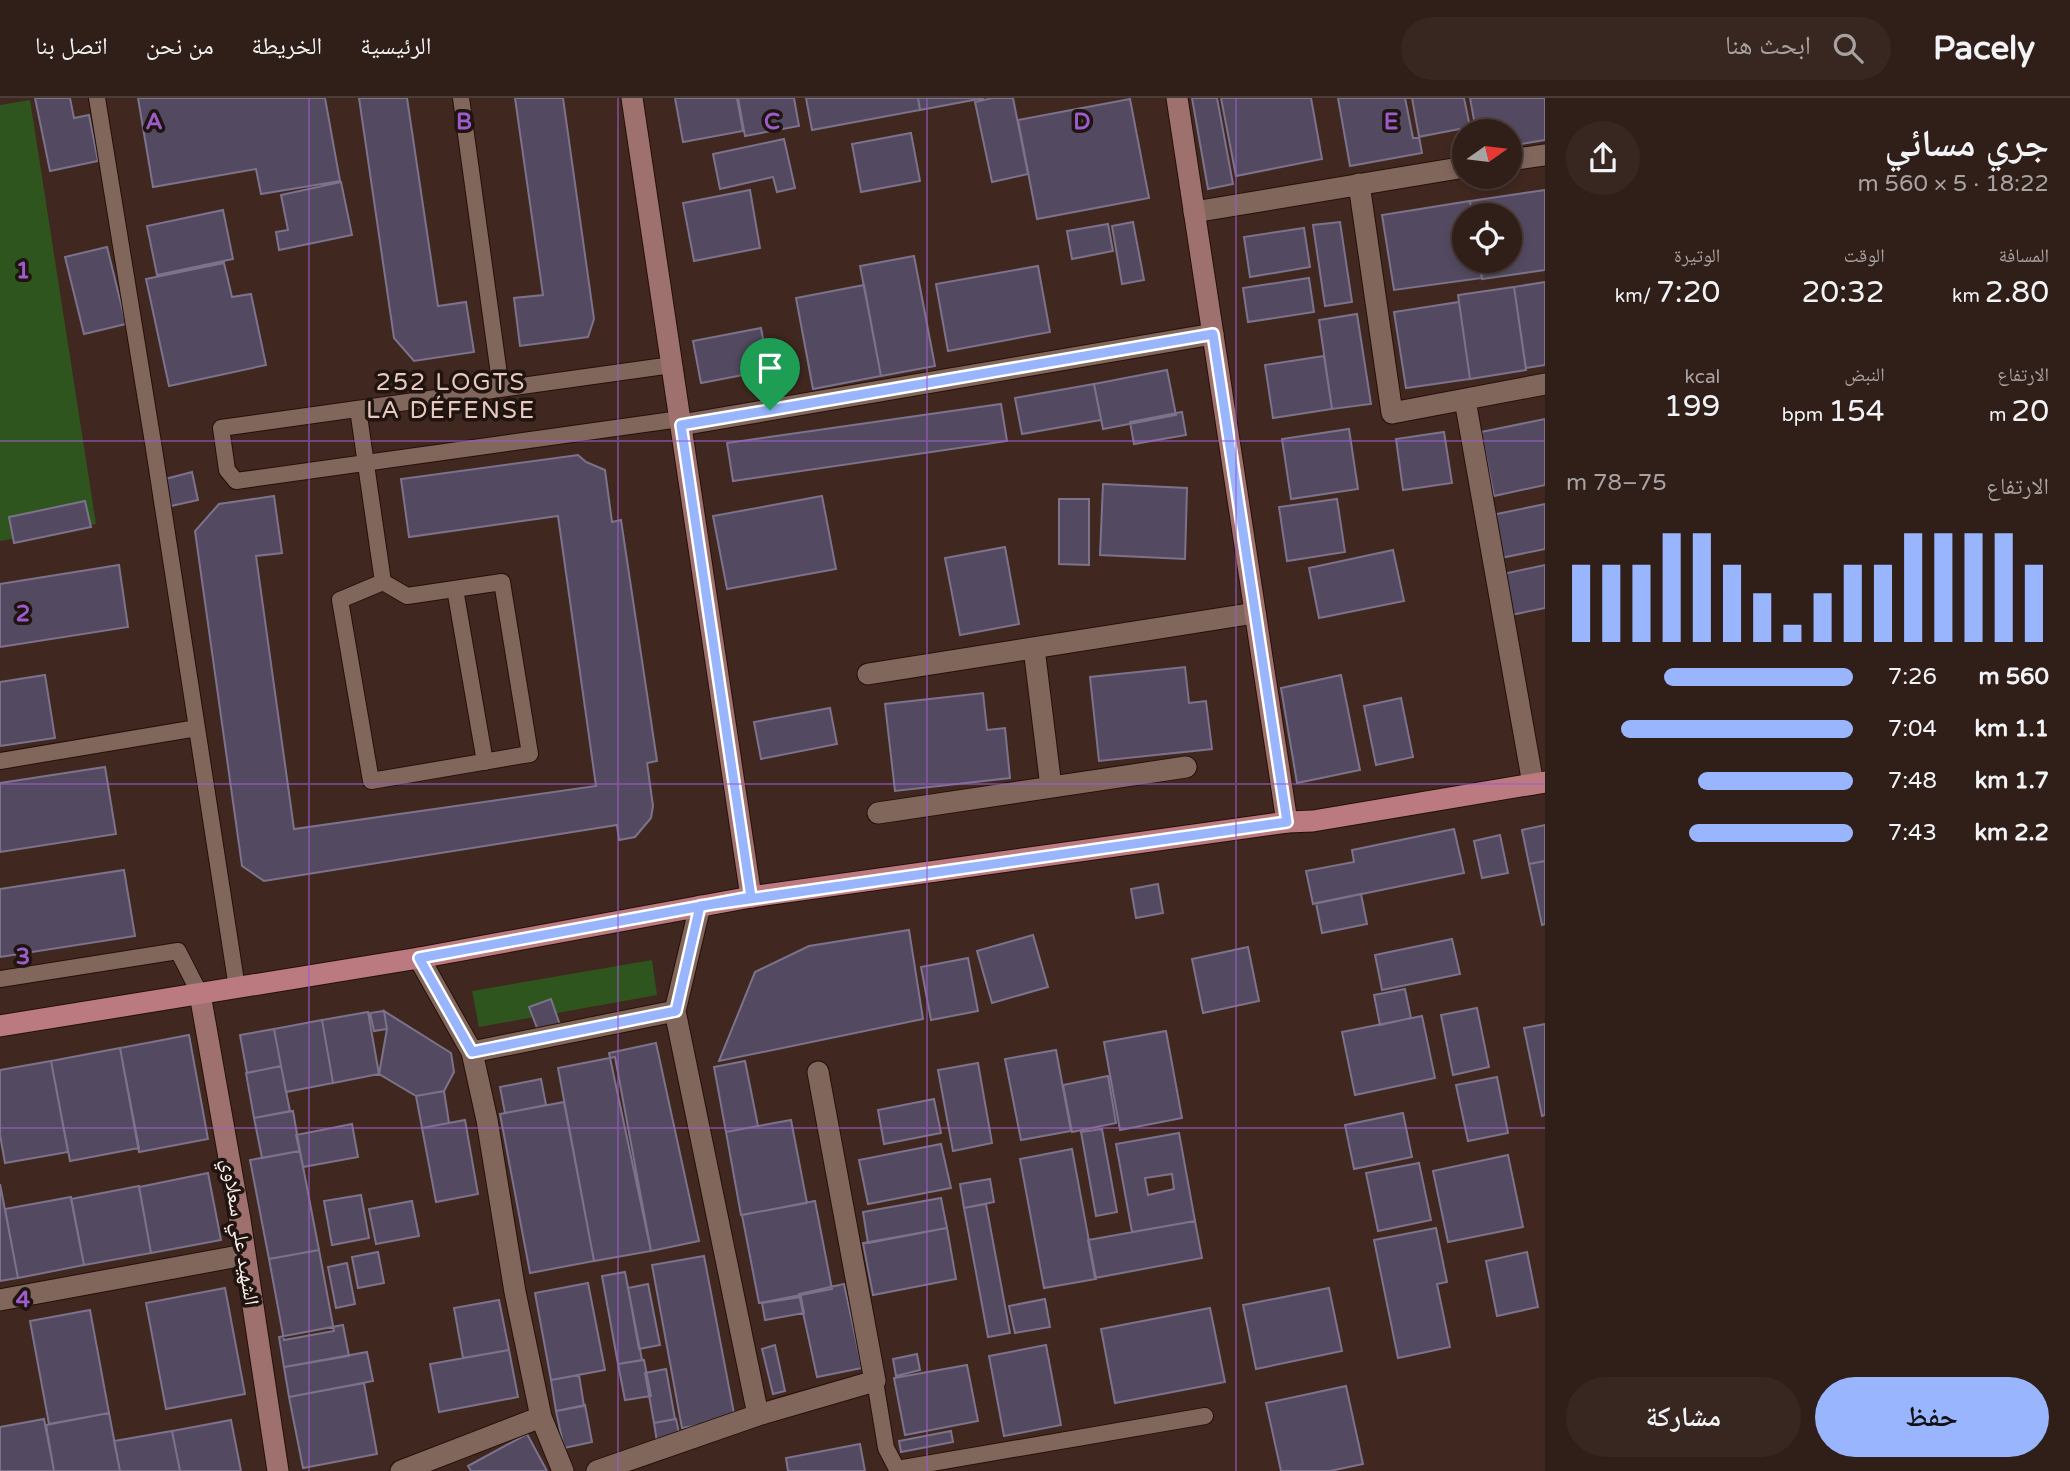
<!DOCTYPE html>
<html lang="ar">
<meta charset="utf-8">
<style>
body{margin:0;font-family:"Varela Round","Noto Naskh Arabic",sans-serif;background:#382721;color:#f1f3f6;direction:rtl;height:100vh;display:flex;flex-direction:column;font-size:26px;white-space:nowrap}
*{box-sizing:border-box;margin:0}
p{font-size:23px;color:#a8a2a2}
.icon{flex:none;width:38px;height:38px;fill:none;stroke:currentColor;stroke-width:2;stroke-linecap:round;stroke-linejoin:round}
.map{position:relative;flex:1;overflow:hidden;direction:ltr}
.sheet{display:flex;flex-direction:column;background:#301e18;width:525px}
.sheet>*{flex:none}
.needle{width:46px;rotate:76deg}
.controls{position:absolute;left:1452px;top:21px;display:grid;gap:14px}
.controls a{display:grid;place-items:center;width:70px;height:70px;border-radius:50%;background:#301e18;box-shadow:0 4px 10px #0003,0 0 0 2px #4b3c37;font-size:35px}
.pin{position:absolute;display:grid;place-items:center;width:60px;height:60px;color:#fff;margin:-72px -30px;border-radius:50% 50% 50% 0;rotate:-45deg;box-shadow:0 0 7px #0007}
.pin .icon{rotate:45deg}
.round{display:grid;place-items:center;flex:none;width:74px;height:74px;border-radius:37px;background:#382721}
.head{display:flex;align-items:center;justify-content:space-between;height:119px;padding:0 21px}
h1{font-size:38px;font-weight:600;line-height:52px}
.figures{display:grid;grid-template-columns:repeat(3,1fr);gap:10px;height:119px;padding:7px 21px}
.figures div{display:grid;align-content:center}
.figures b{font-size:30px;font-weight:600}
.figures small{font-size:19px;font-weight:400}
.figures p{font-size:19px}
.chart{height:196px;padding:14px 21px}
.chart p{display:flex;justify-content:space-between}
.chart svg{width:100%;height:126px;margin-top:7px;stroke:#98b5fd;stroke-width:6}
.action{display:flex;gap:14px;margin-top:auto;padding:14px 21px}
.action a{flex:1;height:80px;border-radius:42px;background:#98b5fd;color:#111;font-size:28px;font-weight:600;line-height:80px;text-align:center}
.action a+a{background:#382721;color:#f1f3f6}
ul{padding:0 21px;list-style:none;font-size:23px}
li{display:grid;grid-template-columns:112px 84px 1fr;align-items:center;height:52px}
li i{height:18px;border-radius:9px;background:#98b5fd}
header{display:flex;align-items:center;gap:42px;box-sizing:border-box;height:98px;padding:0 35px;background:#301e18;border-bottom:2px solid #4b3c37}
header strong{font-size:33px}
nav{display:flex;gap:38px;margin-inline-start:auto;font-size:24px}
.search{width:490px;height:63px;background:#382721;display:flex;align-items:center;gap:18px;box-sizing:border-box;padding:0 24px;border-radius:38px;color:#a8a2a2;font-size:26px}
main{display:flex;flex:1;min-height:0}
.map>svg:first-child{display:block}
.green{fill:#2f551f}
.building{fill:#534a61;stroke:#7c728b;stroke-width:2;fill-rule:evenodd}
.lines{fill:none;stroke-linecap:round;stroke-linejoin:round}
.lane-casing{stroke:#251009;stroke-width:18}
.street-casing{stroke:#251009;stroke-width:23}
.secondary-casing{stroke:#251009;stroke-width:23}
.primary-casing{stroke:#251009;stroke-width:23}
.lane{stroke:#81665c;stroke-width:16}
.street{stroke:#81665c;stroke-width:21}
.secondary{stroke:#9e706e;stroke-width:21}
.primary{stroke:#ba7a80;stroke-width:21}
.route-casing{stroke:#fff;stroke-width:14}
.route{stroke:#98b5fd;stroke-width:9}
.grid{fill:none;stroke:#9c5dca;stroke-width:2;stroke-opacity:0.55}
.labels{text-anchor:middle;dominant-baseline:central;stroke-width:7;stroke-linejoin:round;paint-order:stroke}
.street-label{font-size:21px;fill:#fdf0eb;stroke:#1f1410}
.quarter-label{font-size:24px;letter-spacing:2px;fill:#e8c9be;stroke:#1f1410}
.grid-label{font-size:23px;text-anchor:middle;font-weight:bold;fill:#9c5dca;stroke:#1f1410;stroke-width:7;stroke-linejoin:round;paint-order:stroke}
</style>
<header>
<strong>Pacely</strong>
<div class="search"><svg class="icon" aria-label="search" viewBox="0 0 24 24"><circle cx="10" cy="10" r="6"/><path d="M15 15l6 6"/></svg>ابحث هنا</div>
<nav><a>الرئيسية</a><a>الخريطة</a><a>من نحن</a><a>اتصل بنا</a></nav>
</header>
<main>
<section class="sheet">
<div class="head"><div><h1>جري مسائي</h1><p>18:22 · 5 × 560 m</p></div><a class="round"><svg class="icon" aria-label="share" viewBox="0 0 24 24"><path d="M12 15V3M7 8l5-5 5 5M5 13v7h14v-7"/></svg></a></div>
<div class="figures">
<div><p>المسافة</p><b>2.80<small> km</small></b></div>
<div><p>الوقت</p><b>20:32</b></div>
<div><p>الوتيرة</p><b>7:20<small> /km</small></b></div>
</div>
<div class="figures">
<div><p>الارتفاع</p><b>20<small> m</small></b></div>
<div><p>النبض</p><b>154<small> bpm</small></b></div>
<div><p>kcal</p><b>199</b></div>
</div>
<div class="chart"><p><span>الارتفاع</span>75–78 m</p>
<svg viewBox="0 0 160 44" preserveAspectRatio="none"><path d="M5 44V17M15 44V17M25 44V17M35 44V6M45 44V6M55 44V17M65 44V27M75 44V38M85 44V27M95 44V17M105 44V17M115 44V6M125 44V6M135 44V6M145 44V6M155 44V17"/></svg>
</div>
<ul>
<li><b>560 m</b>7:26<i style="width:66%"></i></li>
<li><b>1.1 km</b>7:04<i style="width:81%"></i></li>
<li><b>1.7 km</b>7:48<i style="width:54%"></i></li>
<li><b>2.2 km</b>7:43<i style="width:57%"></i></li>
</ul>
<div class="action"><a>حفظ</a><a>مشاركة</a></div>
</section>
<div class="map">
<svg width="1545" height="1373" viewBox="0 0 1545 1373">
<rect width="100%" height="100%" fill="#402820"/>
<!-- green -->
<path class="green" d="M30,2L96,426L0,443V7Z
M652,862L657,897L479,929L472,893Z"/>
<!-- building -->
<path class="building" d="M35,0H70L74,20L89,17L98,63L50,73Z
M138,0H325L340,83L261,96L256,71L153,89Z
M359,0H407L438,208L466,204L474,254L414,263L394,240Z
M515,0H563L594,221L588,239L520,248L514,200L543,197Z
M675,0H737L743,33L683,44Z
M738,0H794L799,28L745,38Z
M806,0H918L920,12L812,32Z
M918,0H984L920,12Z
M992,0H1013L1028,76L992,84L975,4Z
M1192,0H1217L1233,86L1208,91Z
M1221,0H1311L1322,61L1236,78Z
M1338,0H1412L1422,55L1350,68Z
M1405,0H1464L1470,29L1413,40Z
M1470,0H1545V42L1510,48V33H1476Z
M1130,1L1149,100L1037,121L1018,22Z
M911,35L920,83L861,94L852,46Z
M784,41L795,90L777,94L773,79L720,91L713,56Z
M341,84L352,137L279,152L276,134L288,132L281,97Z
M750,92L760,150L694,163L683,105Z
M1545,92V172L1482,181L1479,163H1510V117H1472L1470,103Z
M1470,103L1472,117H1465V163H1479L1482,180L1394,192L1382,117Z
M223,112L233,161L157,177L147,128Z
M1133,124L1144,182L1122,186L1112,128Z
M1340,124L1352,204L1325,208L1313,127Z
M1108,126L1113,153L1072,161L1067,133Z
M1304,130L1310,169L1250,179L1244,139Z
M107,149L126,226L84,236L65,159Z
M914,158L935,268L881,278L860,168Z
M224,165L232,199L251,196L266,267L169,288L146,181Z
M1038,168L1050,234L948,253L936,186Z
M1309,180L1314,214L1248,224L1243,190Z
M1545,184V267L1526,270L1514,189Z
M864,187L881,278L813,291L796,200Z
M1514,189L1526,272L1470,281L1458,197Z
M1459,204L1470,281L1406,290L1394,214Z
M1357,216L1371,306L1332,311L1319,222Z
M761,230L769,272L701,285L693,243Z
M1324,258L1332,311L1273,320L1265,267Z
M1167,272L1176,317L1103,331L1094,286Z
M1094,286L1101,322L1022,336L1015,300Z
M1001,306L1007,343L733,383L727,345Z
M1182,314L1186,337L1134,346L1130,324Z
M1545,321V387L1494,398L1481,334Z
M1349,331L1358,391L1291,401L1282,341Z
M1444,334L1452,385L1403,392L1396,341Z
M578,357L586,364L605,372L612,424L621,422L657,663L647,665L653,708L651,720L635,739L619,742L617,727L264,783L242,768L195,433L219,406L274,398L282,455L256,458L294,731L596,688L558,418L409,439L401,381Z
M192,374L198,402L171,408L165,381Z
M1103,386L1187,390L1185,461L1100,457Z
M822,398L836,471L727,491L713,418Z
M1059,401H1089V467L1059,466Z
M1337,401L1345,454L1287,463L1279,409Z
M85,403L91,429L14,445L9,419Z
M1545,406V451L1501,460L1492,417Z
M1005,449L1019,526L960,537L945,460Z
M1393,452L1404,503L1319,520L1309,470Z
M119,467L128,529L0,549V486Z
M1545,467V510L1511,517L1503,476Z
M1185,569L1189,605L1206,603L1212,651L1099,663L1090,579Z
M45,577L55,640L0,648V584Z
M1341,577L1360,672L1297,685L1281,590Z
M983,595L987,632L1005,630L1010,680L895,693L885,606Z
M1401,600L1413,659L1376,667L1364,608Z
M830,610L837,646L761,661L754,624Z
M105,669L116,736L0,754V685Z
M1545,727V763L1529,766L1522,732Z
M1454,731L1464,775L1313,806L1306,773L1354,764L1352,752Z
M1500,737L1508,775L1482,780L1474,743Z
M1545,763V826L1542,827L1529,766Z
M124,772L135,838L0,859V791Z
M1158,786L1163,815L1136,820L1131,791Z
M1361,796L1367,826L1322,835L1316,805Z
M909,832L923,921L719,963L755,874L809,848Z
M1033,837L1048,889L992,905L977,853Z
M1452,841L1460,876L1382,892L1375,857Z
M1248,849L1259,903L1203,915L1192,861Z
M968,860L978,913L931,922L921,869Z
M1405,891L1411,920L1380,927L1374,897Z
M551,901L560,927L539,935L529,909Z
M1477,910L1489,969L1453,977L1441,917Z
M384,913L387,931L374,933L370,915Z
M384,913L451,955L454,974L444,993L416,998L379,976L387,931Z
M368,914L379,976L333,985L322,922Z
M1422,918L1435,980L1355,997L1342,934Z
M322,922L333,985L286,994L274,931Z
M1545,926V1017L1542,1018L1524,930Z
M274,931L281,968L247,975L240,937Z
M1166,933L1182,1020L1120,1032L1104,944Z
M189,937L208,1041L139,1054L120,950Z
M656,945L699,1143L651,1153L609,955Z
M120,950L139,1050L70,1063L51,963Z
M1056,952L1071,1033L1021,1042L1005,961Z
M615,959L651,1153L594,1163L558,970Z
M51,963L68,1054L5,1065L0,1037V972Z
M745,963L758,1028L726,1034L714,969Z
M978,965L992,1045L953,1053L938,972Z
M281,968L290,1013L254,1020L246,975Z
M1108,978L1116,1025L1072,1034L1063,987Z
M1497,979L1508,1035L1468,1043L1456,987Z
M541,981L546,1007L505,1015L500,989Z
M444,993L449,1025L422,1030L416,998Z
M934,1001L941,1035L884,1046L878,1012Z
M564,1004L594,1163L530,1175L500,1016Z
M293,1013L300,1053L262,1060L254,1020Z
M1403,1015L1412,1059L1354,1071L1345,1027Z
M465,1022L478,1096L436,1104L422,1030Z
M791,1022L807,1105L741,1117L726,1034Z
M352,1026L358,1059L303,1069L296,1037Z
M1102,1031L1117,1114L1096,1118L1081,1034Z
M1179,1035L1195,1123L1132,1134L1116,1046ZM1172,1076L1174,1091L1148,1097L1145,1080Z
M941,1046L951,1090L868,1106L859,1062Z
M1072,1051L1096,1181L1044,1190L1020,1061Z
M300,1053L319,1152L269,1161L250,1062Z
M1508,1057L1523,1129L1448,1144L1433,1073Z
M1419,1065L1431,1122L1378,1133L1366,1075Z
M208,1075L221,1142L151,1155L139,1089Z
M990,1081L994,1104L964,1110L960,1086Z
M0,1086L18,1180L0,1183Z
M139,1088L151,1155L84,1167L71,1101Z
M361,1097L369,1140L332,1147L324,1103Z
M71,1099L84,1167L18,1180L5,1111Z
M941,1100L947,1130L868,1145L863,1114Z
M412,1103L419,1138L376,1146L369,1111Z
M815,1103L832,1191L759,1205L742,1117Z
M986,1106L1010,1235L988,1239L964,1110Z
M1195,1123L1202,1160L1095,1180L1088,1142Z
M947,1130L956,1181L873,1197L863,1145Z
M1436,1130L1447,1184L1437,1186L1450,1249L1398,1260L1374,1142Z
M319,1152L334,1233L284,1242L269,1161Z
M378,1154L384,1185L358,1190L352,1159Z
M1527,1154L1538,1209L1497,1218L1486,1163Z
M704,1158L735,1321L682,1330L652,1167Z
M347,1165L355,1206L336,1210L328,1169Z
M625,1174L642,1262L618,1266L602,1178Z
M588,1185L605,1272L551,1282L535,1195Z
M648,1186L660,1247L639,1251L628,1190Z
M844,1186L862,1270L817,1279L799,1196Z
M225,1190L245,1296L166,1311L146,1205Z
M1329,1190L1342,1253L1256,1271L1243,1207Z
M801,1199L804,1215L765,1222L762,1205Z
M1045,1201L1050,1229L1015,1235L1009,1208Z
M499,1202L509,1252L463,1260L454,1210Z
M1210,1210L1225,1284L1115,1305L1101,1231Z
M90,1212L109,1315L49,1326L30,1223Z
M343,1227L349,1258L284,1269L279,1239Z
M775,1247L785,1293L773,1296L762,1251Z
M1046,1247L1061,1327L1004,1338L989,1258Z
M509,1252L518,1299L439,1314L430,1266Z
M367,1254L373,1283L289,1299L284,1269Z
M917,1256L920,1272L896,1278L893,1261Z
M644,1262L651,1298L625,1302L618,1266Z
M967,1267L978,1323L905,1337L894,1280Z
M666,1271L675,1321L654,1325L645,1275Z
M579,1277L584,1308L556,1313L551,1282Z
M364,1285L377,1356L303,1370L289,1299Z
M1346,1288L1363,1366L1330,1373H1281L1266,1305Z
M585,1307L592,1344L564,1350L556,1313Z
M109,1315L120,1373H54L46,1327Z
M44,1321L54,1373H0V1329Z
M676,1321L680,1340L657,1344L654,1325Z
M231,1322L241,1373H180L172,1333Z
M172,1333L180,1373H120L114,1343Z
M951,1333L953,1344L901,1354L899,1343Z
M527,1336L547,1373H471L468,1368Z
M860,1346L865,1373H788L786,1360Z"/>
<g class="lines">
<!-- lane casing -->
<g class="lane-casing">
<path id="lane" d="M97,0L154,351L237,890
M461,0L501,291
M672,267L221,330L227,372L236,383L680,321
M358,311L383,484L340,502L371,683L530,656L502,484L407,498L383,484
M455,491L485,664
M0,663L197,630
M0,881L178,853L200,896
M875,1283L886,1350L897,1371L1205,1318"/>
</g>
<!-- street casing -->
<g class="street-casing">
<path id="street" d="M1510,62L1545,57
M1359,86L1392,315L1545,286
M1194,114L1465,69
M1465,302L1533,686
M681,327L1213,236
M1034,550L1051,689
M868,576L1255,515
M878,715L1186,669
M419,860L472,954L487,1022L515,1194L541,1319L563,1373
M472,954L675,913
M0,1202L244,1157
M758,1317L875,1283L818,974
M401,1373L541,1319
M597,1373L758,1317L675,913L700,808"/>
</g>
<!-- secondary casing -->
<g class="secondary-casing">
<path id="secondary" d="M632,0L751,799
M1177,0L1287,724
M200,896L240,1122L278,1373"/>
</g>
<!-- primary casing -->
<g class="primary-casing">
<path id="primary" d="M0,928L419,860L751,799L1287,724L1313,723L1545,684"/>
</g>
<!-- lane -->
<use href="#lane" class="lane"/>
<!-- street -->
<use href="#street" class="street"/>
<!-- secondary -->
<use href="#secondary" class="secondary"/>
<!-- primary -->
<use href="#primary" class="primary"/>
</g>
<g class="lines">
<!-- route casing -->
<g class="route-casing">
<path id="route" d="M770,312L681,327L751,799L419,860L472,954L676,913L700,808L1287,724L1213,236L770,312"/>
</g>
<!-- route -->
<use href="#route" class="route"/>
</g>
<!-- grid -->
<path class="grid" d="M309,0V1373M618,0V1373M927,0V1373M1236,0V1373M0,343H1545M0,686H1545M0,1030H1545"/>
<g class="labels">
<!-- street labels -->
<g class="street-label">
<text transform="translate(240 1134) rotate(81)">الشهيد علي سعلاوي</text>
</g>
<!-- quarter labels -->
<g class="quarter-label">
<text x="451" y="284">252 LOGTS<tspan x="451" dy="28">LA DÉFENSE</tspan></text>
</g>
</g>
<g class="grid-label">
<text x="154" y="31">A</text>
<text x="464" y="31">B</text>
<text x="772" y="31">C</text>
<text x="1082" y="31">D</text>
<text x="1391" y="31">E</text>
<text x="23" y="180">1</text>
<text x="23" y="523">2</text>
<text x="23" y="866">3</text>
<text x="23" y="1209">4</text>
</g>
</svg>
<div class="controls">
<a><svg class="needle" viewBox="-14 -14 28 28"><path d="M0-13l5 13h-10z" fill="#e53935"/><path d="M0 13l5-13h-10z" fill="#a8a2a2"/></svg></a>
<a><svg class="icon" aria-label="locate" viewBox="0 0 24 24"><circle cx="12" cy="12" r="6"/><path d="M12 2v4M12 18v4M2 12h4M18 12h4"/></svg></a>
</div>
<div class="pin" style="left:770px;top:312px;background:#1e9e55"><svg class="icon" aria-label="arrive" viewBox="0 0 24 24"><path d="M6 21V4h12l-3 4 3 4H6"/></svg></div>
</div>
</main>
